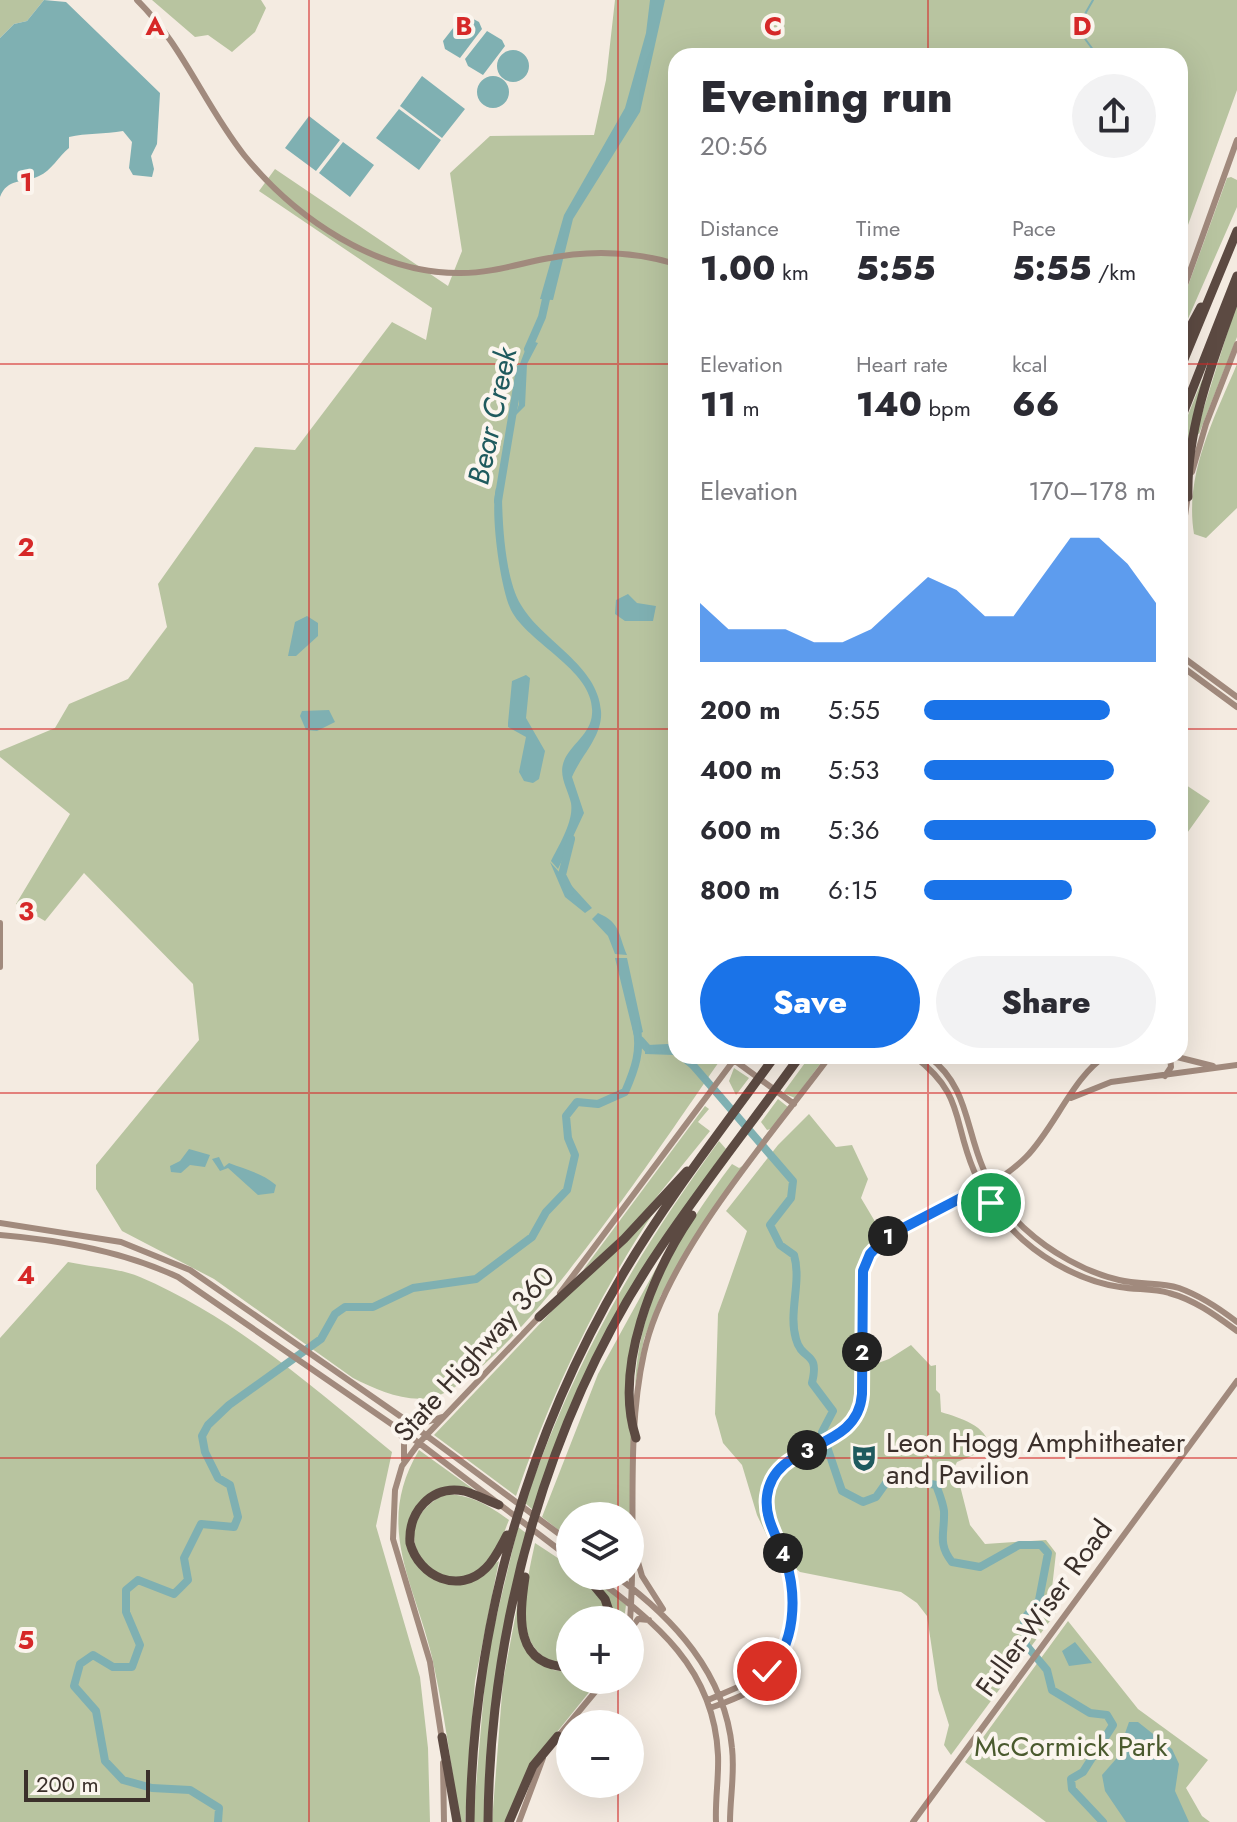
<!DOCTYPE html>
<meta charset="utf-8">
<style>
body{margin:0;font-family:Jost,sans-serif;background:#f2f2f3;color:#2b2b33;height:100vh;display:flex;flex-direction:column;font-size:30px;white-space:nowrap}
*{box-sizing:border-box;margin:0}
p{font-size:26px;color:#7c7c81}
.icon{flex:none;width:44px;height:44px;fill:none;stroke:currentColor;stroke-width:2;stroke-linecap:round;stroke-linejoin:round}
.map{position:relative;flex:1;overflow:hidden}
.panel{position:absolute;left:668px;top:48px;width:520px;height:1016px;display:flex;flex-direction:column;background:#fff;border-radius:24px;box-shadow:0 8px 32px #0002}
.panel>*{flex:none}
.fabs{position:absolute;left:556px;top:1502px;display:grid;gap:16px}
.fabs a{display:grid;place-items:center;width:88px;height:88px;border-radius:50%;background:#fff;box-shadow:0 8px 32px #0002;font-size:40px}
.scale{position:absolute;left:24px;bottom:20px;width:126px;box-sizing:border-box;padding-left:8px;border:4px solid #3b302b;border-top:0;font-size:22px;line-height:28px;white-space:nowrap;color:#3b302b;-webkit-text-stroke:6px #fbf5ee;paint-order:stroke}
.pin{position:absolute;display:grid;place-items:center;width:68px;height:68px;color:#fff;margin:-34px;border:4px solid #fff;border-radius:50%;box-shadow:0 2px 8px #0007}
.km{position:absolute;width:40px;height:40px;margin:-20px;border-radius:50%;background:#222;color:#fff;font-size:22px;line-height:40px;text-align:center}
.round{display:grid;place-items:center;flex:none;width:84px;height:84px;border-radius:42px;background:#f2f2f3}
.head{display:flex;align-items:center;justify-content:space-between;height:136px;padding:0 32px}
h1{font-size:44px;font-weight:800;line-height:60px}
.stats{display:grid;grid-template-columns:repeat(3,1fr);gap:12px;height:136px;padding:8px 32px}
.stats div{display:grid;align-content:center}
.stats b{font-size:34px;font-weight:800}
.stats small{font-size:22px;font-weight:400}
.stats p{font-size:22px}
.chart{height:224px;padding:16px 32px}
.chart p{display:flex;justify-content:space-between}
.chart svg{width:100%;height:144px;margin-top:8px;fill:#1a73e8;opacity:.7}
.cta{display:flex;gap:16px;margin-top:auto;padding:16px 32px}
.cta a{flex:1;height:92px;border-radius:48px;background:#1a73e8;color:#fff;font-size:32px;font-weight:800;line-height:92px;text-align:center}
.cta a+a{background:#f2f2f3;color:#2b2b33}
ul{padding:0 32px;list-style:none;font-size:26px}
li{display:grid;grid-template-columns:128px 96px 1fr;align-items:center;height:60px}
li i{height:20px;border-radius:10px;background:#1a73e8}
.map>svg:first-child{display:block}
.green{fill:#b8c4a0}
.water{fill:#7fb0b2}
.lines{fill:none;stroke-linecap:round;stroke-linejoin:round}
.stream{stroke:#7fb0b2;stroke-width:2}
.river{stroke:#7fb0b2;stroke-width:8}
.secondary{stroke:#a18a7d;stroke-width:6}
.highway{stroke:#5c4a42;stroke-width:9}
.route-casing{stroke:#fff;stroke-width:16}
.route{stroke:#1a73e8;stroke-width:10}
.grid{fill:none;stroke:#d62828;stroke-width:2;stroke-opacity:0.55}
.labels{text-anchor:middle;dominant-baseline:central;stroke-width:8;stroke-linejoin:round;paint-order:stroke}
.street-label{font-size:28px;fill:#3b302b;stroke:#fbf5ee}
.poi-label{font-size:28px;fill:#3b302b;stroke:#fbf5ee;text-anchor:start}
.park-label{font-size:28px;fill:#4a5a2e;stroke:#fbf5ee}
.water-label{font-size:30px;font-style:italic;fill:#1f5a5e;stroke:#fbf5ee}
.grid-label{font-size:26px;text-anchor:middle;font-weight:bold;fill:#d62828;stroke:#fbf5ee;stroke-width:8;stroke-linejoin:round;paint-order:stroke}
</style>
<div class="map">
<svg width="1237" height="1822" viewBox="0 0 1237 1822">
<rect width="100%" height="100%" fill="#f4ebe1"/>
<!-- green -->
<path class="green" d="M0,0H44L27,21L14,24L0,38Z
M152,0H261L266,8L255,32L232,52L208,35L195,37Z
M615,0H1237V90L1180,247V56H676V1056H723C676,1123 503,1388 429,1398C403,1402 375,1389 353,1378L214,1279L122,1231L96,1189V1165L199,1040L193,984L84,873L45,921L16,904L70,814L0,757V751L55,728L69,704L128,679L167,627L158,584L255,447L295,450L392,322L426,340L432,308L259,191L275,169L448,286L462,251L450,173L490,136L594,135L606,80Z
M1231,177L1237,180V207L1180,337V308L1227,178Z
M1237,302V337L1199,434L1196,433Z
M1237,364V508L1206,538L1194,534C1184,474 1215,417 1237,364Z
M1202,380L1206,381L1184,477L1180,532V435Z
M1180,781L1210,801L1180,843Z
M810,1056H826L795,1098L783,1093Z
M734,1068L749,1078L736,1095L729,1081Z
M778,1099L788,1107L774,1128L767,1130L761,1122Z
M705,1106L709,1109L698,1122L710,1131L629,1231L583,1270Z
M809,1114L836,1147L852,1145L868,1179L861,1198L883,1235L861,1268L859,1370L889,1359L911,1345L931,1366L936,1365V1390L940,1394L941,1412C960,1418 987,1425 990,1448L957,1462L955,1466L970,1525L985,1544L1046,1540L1056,1553L1052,1588L1058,1610L951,1755L944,1745L949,1725L938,1690L927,1616L917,1603L901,1592L800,1572L775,1553L757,1515L742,1465L723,1443L715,1414L718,1314L747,1231L726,1211L778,1145Z
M719,1141L726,1149C645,1260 576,1378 533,1510L525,1503C574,1362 632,1261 719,1141Z
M732,1164L739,1168L744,1165L661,1295L644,1339L635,1386C638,1300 683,1229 732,1164Z
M656,1209C596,1299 551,1394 516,1496L434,1435L572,1290Z
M664,1254L634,1345L630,1516H570V1539L542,1517L598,1374Z
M68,1262C91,1267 119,1268 140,1277C234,1317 314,1388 392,1452L376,1526L420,1677L428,1748L430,1822H0V1338Z
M419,1450L473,1489H444L414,1512L413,1559L459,1584L499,1561L475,1681L465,1822H459C452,1767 444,1711 432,1657C414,1581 374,1526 419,1450Z
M446,1494C472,1495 488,1505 509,1520C503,1534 498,1554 486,1565C438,1610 375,1527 446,1494Z
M518,1527L526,1533L512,1590L485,1822H473L487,1656Z
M535,1543L570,1566V1576H581L599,1595L609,1620H570V1665C506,1660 526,1586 535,1543Z
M605,1587L626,1605L624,1620H614L602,1591Z
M519,1597L520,1633L553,1670L570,1672V1680H599L540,1753L507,1822H492L503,1681Z
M1068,1621L1138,1709L1208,1760L1186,1788L1202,1816L1210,1822H1046L965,1762Z"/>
<!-- water -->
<path class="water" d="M44,0L66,2L160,93L157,144L151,156L154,169L152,177L133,175L129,168L132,142L123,131C105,134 86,133 69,137V148C59,156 51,171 39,176C24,183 7,178 0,197V38L14,24L27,21Z
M650,0H665L640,112L573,219L553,300L540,299L564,215L625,108L646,33Z
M464,14L479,22L482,29L460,58L445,49L443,41Z
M487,31L502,40L505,46L483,75L468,66L465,59Z
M497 66a16 16 0 1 1 32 0a16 16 0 1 1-32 0Z
M477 92a16 16 0 1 1 32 0a16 16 0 1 1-32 0Z
M422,76L465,109L442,138L400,106Z
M399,109L441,140L419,170L376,138Z
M309,116L340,140L316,171L285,148Z
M343,142L374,165L350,197L319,173Z
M529,340L538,343L527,364L525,406L515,416L519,404L518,369Z
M496,488L502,491C502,522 505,579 521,605C542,641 598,665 601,711C603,736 581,755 572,777L584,813L558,869L551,861C559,845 574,821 571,803C568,789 558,776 564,761C570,745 591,734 592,714C596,671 528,644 511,610C500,587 490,512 496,488Z
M628,594L637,603L656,606L653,621H625L615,614L616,600Z
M307,616L318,623V636L296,656H288L295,622Z
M526,675L530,678L526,718L545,751L539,779L533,783L524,781L519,772L526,737L508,727V723L512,681Z
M329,710L335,722L317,731L306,730L300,716L302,711Z
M550,862L592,908L585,913L565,897Z
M598,913C621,923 618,934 627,955L615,954L608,936L592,919Z
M615,958H627L643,1032L634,1036Z
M645,1048L676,1051V1056H688L702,1072L699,1075L674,1055L645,1054Z
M189,1149L210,1155L205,1167L190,1165L181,1173L171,1172L170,1166L180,1161Z
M219,1157L224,1167L229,1163C247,1170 262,1173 276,1185L274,1193L258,1195L228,1168L220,1171L212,1159Z
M1075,1642L1092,1663L1069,1666L1062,1651Z
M1129,1722H1138L1172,1749L1179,1764L1175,1791L1189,1822H1126L1105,1791L1102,1775L1116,1759Z"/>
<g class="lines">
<!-- stream -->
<path class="stream" d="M1093,0L1077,28L1094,51L1093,56"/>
<!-- river -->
<path class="river" d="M528,349L542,317L548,290
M498,501L520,369
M570,891L562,875L571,839
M640,1040L648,1049L668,1048L676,1052
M685,1056L793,1181L791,1198L770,1225L780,1245L794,1255C802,1282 788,1312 796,1339C802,1362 820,1350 812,1383L833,1411L822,1432L842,1491L863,1502L876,1497L891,1476L936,1485C939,1493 943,1503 944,1511C945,1533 937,1543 952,1562L980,1567L1019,1545H1041L1048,1553L1039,1600L1024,1619L1026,1645L1047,1670L1052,1690L1090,1713L1107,1715L1113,1725L1083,1772L1071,1779L1072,1789L1103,1822
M218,1822L219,1808L190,1790L152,1788L123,1780L105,1761L96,1711L74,1686L80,1664L93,1655L113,1667H132L140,1645L126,1612V1590L138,1580L174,1594L188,1580L184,1558L201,1524L234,1527L238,1517L230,1485L218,1478L205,1452L202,1436L208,1425L229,1405L321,1339L335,1314L345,1307H373L413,1288L476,1279L532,1237L546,1212L567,1190L575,1155L568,1138L566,1116L577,1102L598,1104L625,1092C635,1069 642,1050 636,1025"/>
<!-- secondary -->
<path class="secondary" d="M137,0C182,44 205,106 244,155C296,219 377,274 461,273C489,273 515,265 544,259C587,250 633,251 676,264
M1180,299L1237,140
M1192,472L1206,424L1237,344
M1180,550L1188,495
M1180,655L1237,697
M1180,665L1237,707
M0,923V967
M914,1056C965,1095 952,1119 974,1171C985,1196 1002,1221 1023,1240C1049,1263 1085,1282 1120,1287C1136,1290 1153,1288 1169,1293C1195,1300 1215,1315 1237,1331
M928,1056C968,1086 965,1126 983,1168C992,1191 1006,1211 1024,1228C1050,1252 1085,1272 1119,1280C1139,1285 1160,1282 1179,1288C1201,1296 1219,1308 1237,1322
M1173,1056L1213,1066
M734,1060L794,1104
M1165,1076L1171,1067L1170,1056
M1071,1098L1111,1082L1237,1065
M0,1223L121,1242L190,1270L400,1416L570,1542
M0,1235C61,1240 122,1251 178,1277L419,1443L570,1558
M560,1293L737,1056
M410,1420L427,1422L442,1417
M397,1430L404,1440V1460
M636,1555L642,1576L663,1609
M593,1576C656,1623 714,1668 718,1755C719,1777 715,1799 716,1822
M616,1576C673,1618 725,1673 732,1748C735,1773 730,1798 730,1822
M630,1620C637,1532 625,1439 644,1353C665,1255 770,1137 830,1056
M630,1630L638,1619L649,1620
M708,1700L759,1678L776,1664
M710,1708C727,1702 746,1695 761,1685C795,1660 798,1596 785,1559C777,1535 762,1516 768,1489C781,1438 857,1453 862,1394L863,1271L870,1254L886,1237C931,1211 989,1194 1026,1157C1054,1129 1074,1075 1106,1056
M556,1739L605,1680
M442,1740L430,1662L393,1539L395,1490L402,1466L419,1443L539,1317
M443,1763L444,1822
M519,1822L543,1758
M913,1822L1237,1381"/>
<!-- highway -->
<path class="highway" d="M1180,346L1201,307
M1180,369L1237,231
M1180,421L1237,276
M1188,497C1186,427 1214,358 1237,293
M539,1317L624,1239L687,1171
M636,1438C613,1368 653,1272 692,1215
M499,1505C488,1501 476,1494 464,1491C431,1485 408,1512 410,1543C419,1577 459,1595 486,1568C495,1559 501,1546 507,1535
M586,1576L605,1599L612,1620
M525,1577C519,1617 514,1667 570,1667
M442,1737L457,1822
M470,1822C473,1629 525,1441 623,1274C668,1198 723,1128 775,1056
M488,1822C490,1623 548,1413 661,1247C705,1182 754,1120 800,1056
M509,1822L533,1766L558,1736"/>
</g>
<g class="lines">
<!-- route casing -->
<g class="route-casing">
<path id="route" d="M767,1671C796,1646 797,1596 786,1561C779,1539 764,1520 767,1496C774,1439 858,1454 862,1394L863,1271L870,1254L886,1237L982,1187L991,1203"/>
</g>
<!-- route -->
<use href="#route" class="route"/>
</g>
<!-- grid -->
<path class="grid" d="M309,0V1822M618,0V1516M928,0V56M0,364H676M1180,364H1237M0,729H676M1180,729H1237M928,1056V1822M0,1093H1237M0,1458H1237M618,1576V1620M618,1680V1724M618,1784V1822"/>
<!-- icons -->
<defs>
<g id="theatre-bare" transform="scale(2.16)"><path d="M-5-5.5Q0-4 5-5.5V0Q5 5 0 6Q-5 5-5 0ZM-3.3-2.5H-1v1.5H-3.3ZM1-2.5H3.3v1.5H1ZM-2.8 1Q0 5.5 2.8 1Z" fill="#1f5a5e" stroke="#fbf5ee" stroke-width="2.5" paint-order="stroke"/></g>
</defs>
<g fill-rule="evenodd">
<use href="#theatre-bare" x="864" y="1458"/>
</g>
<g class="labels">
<!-- street labels -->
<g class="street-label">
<text transform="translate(474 1354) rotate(-48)">State Highway 360</text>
<text transform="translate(1044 1608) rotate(-54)">Fuller-Wiser Road</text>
</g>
<!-- poi labels -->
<g class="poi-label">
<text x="886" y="1442">Leon Hogg Amphitheater<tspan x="886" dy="32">and Pavilion</tspan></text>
</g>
<!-- park labels -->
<g class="park-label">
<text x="1071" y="1746">McCormick Park</text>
</g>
<!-- water labels -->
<g class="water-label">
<text transform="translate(492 416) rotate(-78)">Bear Creek</text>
</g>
</g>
<g class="grid-label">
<text x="155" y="35">A</text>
<text x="464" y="35">B</text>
<text x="773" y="35">C</text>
<text x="1082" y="35">D</text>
<text x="26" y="191">1</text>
<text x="26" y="556">2</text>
<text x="26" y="920">3</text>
<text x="26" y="1284">4</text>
<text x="26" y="1649">5</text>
</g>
</svg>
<div class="fabs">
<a><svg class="icon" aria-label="layers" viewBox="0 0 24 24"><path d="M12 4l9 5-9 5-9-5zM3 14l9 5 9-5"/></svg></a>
<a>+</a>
<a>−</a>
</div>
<div class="scale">200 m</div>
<div class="pin" style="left:991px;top:1203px;background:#1e9e55"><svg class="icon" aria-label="arrive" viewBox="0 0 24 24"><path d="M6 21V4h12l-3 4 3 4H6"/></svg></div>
<div class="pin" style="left:767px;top:1671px;background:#d93025"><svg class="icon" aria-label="check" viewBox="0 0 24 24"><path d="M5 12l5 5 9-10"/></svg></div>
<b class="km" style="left:888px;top:1236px">1</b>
<b class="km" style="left:862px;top:1352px">2</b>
<b class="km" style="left:807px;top:1450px">3</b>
<b class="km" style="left:783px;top:1553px">4</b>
<section class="panel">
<div class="head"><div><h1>Evening run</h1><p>20:56</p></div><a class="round"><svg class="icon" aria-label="share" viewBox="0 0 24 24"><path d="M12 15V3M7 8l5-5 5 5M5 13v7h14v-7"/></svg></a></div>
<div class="stats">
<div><p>Distance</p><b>1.00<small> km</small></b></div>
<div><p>Time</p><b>5:55</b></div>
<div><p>Pace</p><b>5:55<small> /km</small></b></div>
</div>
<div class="stats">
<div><p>Elevation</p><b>11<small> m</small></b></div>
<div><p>Heart rate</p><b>140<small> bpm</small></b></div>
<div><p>kcal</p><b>66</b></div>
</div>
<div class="chart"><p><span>Elevation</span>170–178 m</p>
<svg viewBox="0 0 160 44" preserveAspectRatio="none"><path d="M0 44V26L10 34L20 34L30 34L40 38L50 38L60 34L70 26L80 18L90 22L100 30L110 30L120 18L130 6L140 6L150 14L160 26V44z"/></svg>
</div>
<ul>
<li><b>200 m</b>5:55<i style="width:80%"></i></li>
<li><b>400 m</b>5:53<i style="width:82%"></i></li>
<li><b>600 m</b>5:36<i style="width:100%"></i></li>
<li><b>800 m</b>6:15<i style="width:64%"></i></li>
</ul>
<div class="cta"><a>Save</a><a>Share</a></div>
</section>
</div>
